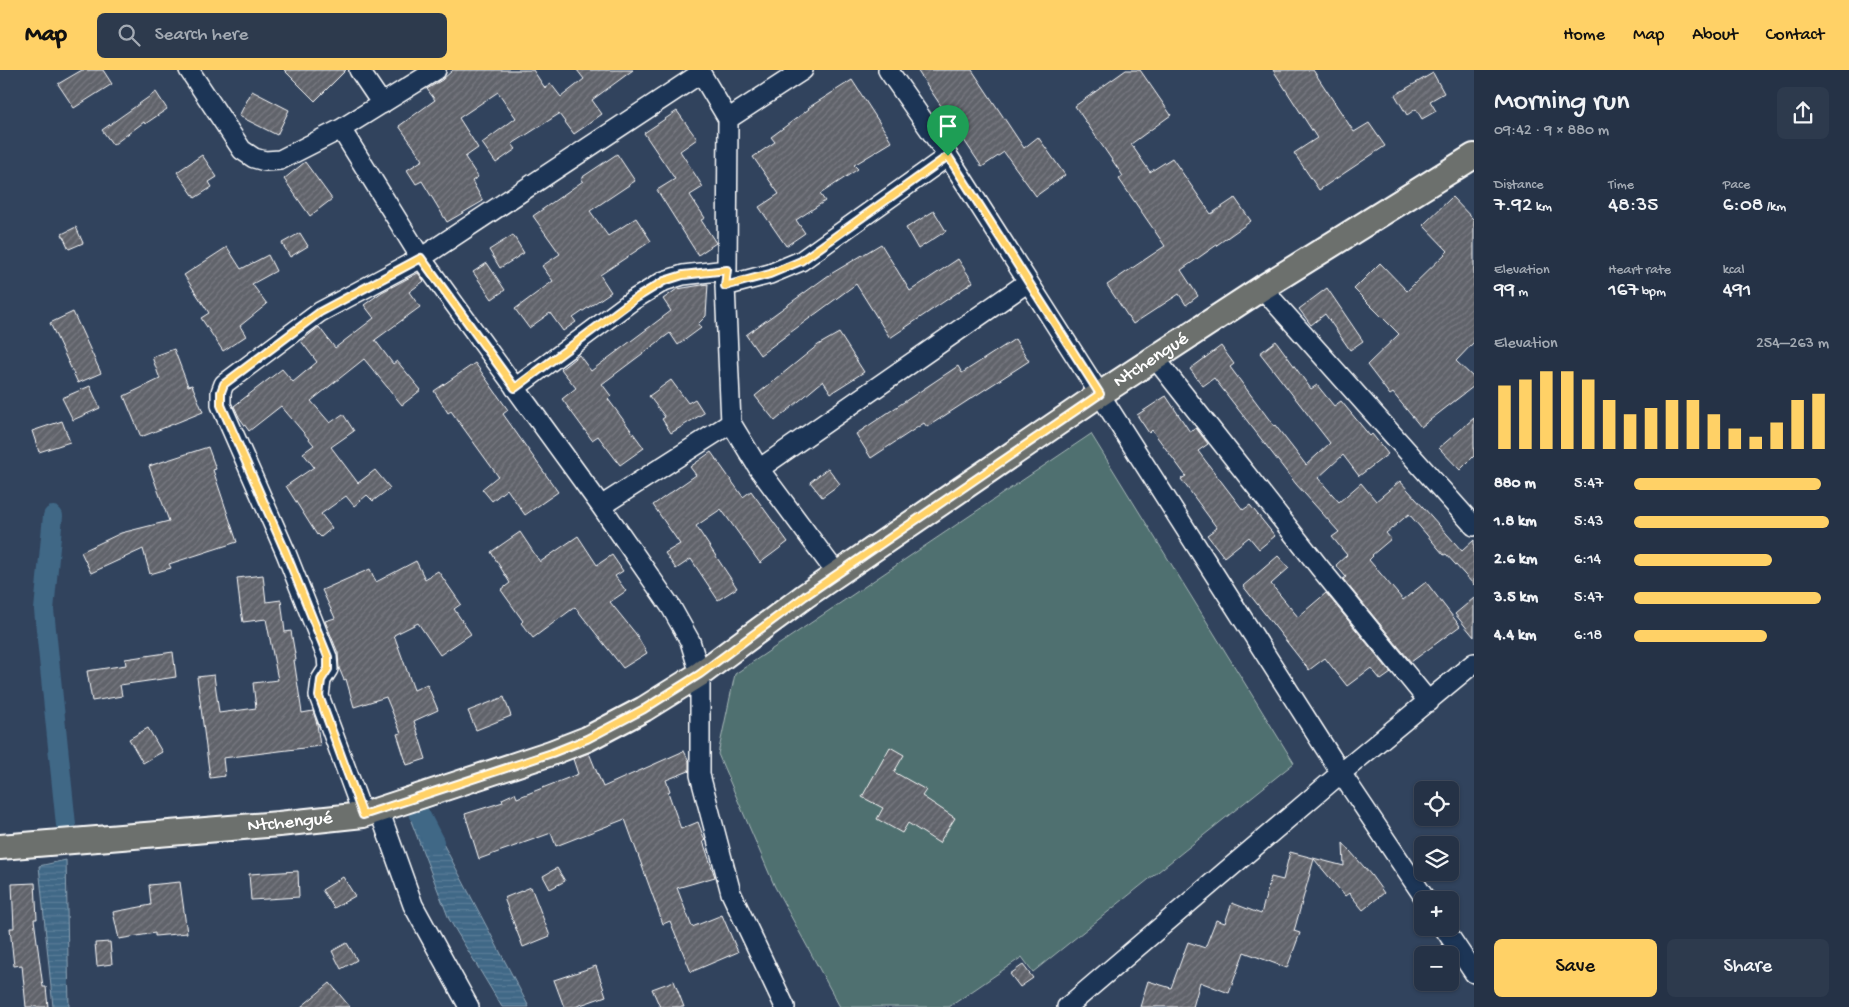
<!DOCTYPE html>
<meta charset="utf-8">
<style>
body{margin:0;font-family:"Gochi Hand",sans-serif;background:#2d3a4d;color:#f1f3f6;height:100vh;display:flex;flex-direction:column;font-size:19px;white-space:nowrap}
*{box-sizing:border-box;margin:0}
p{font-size:16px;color:#a3aab3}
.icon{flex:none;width:28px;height:28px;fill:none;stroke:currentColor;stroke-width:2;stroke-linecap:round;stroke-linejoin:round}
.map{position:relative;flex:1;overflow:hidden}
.drawer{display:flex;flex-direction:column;background:#253246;width:375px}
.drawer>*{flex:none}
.fabs{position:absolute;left:1414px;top:711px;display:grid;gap:10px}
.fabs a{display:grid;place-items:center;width:45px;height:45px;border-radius:8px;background:#253246;box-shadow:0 1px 4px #0004,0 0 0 1px #424d5f;font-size:25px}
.pin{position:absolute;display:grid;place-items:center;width:42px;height:42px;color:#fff;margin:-51px -21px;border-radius:50% 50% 50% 0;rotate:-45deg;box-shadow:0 0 5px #0007}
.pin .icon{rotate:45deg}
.round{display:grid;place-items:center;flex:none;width:52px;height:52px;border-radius:8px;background:#2d3a4d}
.head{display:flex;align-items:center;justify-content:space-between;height:85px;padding:0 20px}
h1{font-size:28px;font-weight:600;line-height:38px}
.metrics{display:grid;grid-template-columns:repeat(3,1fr);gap:8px;height:85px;padding:5px 20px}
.metrics div{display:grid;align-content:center}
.metrics b{font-size:21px;font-weight:600}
.metrics small{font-size:14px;font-weight:400}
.metrics p{font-size:14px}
.chart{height:140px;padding:10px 20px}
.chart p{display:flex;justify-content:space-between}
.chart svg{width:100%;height:90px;margin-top:5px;stroke:#ffd166;stroke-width:6}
.button{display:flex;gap:10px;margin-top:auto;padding:10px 20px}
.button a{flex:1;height:58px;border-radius:8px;background:#ffd166;color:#111;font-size:20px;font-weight:600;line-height:58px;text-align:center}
.button a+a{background:#2d3a4d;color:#f1f3f6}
ul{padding:0 20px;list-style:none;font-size:16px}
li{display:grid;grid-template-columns:80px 60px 1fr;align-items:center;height:38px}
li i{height:12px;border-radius:6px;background:#ffd166}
header{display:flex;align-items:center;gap:30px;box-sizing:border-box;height:70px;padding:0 25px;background:#ffd166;color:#111}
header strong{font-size:24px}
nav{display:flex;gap:28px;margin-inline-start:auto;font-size:18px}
.search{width:350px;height:45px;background:#2d3a4d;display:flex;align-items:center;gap:12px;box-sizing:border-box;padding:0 18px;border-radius:8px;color:#a3aab3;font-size:19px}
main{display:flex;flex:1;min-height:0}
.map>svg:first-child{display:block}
.grass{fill:#4f7070;stroke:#a7b8b8}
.water{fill:url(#water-rules);stroke:#8ca4b6}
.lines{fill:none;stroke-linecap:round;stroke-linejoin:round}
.canal{stroke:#3f6786;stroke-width:20}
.building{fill:url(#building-hatch);stroke:#fff}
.minor-casing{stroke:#fff;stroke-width:22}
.major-casing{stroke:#fff;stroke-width:28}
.minor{stroke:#1d3557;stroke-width:19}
.major{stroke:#6c706d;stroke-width:24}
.route-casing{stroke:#fff;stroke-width:10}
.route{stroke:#ffd166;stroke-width:6}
.labels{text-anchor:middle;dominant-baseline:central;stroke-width:4.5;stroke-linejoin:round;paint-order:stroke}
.street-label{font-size:19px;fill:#fff;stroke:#1d3557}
</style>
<header>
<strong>Map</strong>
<div class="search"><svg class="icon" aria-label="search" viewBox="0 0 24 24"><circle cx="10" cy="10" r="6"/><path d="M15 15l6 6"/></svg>Search here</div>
<nav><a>Home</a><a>Map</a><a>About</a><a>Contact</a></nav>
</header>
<main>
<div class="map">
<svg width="1474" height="937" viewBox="0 0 1474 937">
<defs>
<pattern id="water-rules" width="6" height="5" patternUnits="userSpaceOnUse" patternTransform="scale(1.25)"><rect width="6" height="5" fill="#3f6786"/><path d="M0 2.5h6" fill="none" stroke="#5c7e98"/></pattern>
<pattern id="building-hatch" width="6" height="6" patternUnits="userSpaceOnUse" patternTransform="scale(1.25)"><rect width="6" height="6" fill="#61636b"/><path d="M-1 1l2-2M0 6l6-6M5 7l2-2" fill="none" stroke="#797a81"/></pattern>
</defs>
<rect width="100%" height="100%" fill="#31435d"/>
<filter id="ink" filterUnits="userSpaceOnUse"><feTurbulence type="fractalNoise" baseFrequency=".02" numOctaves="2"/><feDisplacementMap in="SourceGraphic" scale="10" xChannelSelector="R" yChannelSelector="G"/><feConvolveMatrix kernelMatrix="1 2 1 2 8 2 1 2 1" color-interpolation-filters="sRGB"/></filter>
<g filter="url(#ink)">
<!-- grass -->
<path class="grass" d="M1091,364L1294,693L1033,902L1022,887L949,937H840L775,817L718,684L735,604Z"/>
<!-- water -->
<path class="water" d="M429,747L529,937H502L449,849L411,751Z
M66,790L69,937H53L39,796Z"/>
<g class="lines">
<!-- canal -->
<path class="canal" d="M53,446L44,540L66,755
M418,741L434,772"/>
</g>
<!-- building -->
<path class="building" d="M82,0H103L112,14L74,38L58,14Z
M284,0H346L315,31Z
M453,0H533L545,18L551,14L561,27L584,9L577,0H633L592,30L602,44L587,55L574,64L559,44L512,74L516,79L496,93L482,73L516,48L498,22L459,48L478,78L465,87L478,107L472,111L483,131L447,152L422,111L416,114L407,100L423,90L399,56L435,30L427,19L442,10Z
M917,0H972L1024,78L1038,67L1065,105L1036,126L1004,82L982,97Z
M1126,0H1140L1171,45L1131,74L1150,102L1172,88L1211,144L1235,128L1251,151L1181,200L1198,226L1186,235L1179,224L1133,254L1107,215L1165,176L1119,109L1123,106L1075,36Z
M1273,0H1313L1354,62L1369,53L1385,76L1319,120L1294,83L1317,68Z
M1433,3L1444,23L1430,31L1436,41L1422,49L1416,39L1407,45L1395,25Z
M852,10L892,72L854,95L858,99L820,124L825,131L796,150L805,163L786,176L759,137L779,124L753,87L775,72L771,67L809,39L808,38Z
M252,21L289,40L277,65L239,46Z
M156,22L167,39L145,54L144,52L113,75L102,60Z
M677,41L697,69L680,81L703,117L690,125L705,148L701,150L716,173L698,185L657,120L675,109L644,63Z
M617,84L635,111L590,141L608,166L636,148L651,171L600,205L611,222L573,248L576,252L563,261L550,243L529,258L515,239L553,211L542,196L560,184L533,146L583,111L581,108Z
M202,85L217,107L209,112L212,117L195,128L177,102Z
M305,92L332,129L310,146L284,109Z
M1452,127L1474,150V272L1456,291L1474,308V316L1421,357L1393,323L1390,325L1367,295L1399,264L1354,219L1380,193L1407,221L1448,181L1423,155Z
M934,141L946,161L918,179L906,158Z
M76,157L83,173L69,179L62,164Z
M300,163L308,176L290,187L282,173Z
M513,165L524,183L500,198L489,180Z
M881,174L910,221L958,189L973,212L890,268L856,214L760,285L746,265L829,205Z
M227,177L241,199L268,185L276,201L252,214L267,234L240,256L246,266L223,281L201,248L209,243L184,205Z
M487,193L505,220L492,229L473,202Z
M418,203L424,211L409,222L420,237L375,270L393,294L397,291L421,320L402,335L364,289L311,331L330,353L343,344L354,361L331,377L358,413L375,400L390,418L373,431L367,425L354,436L346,426L321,444L332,458L321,467L318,464L317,465L286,416L314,397L303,383L314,375L281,336L249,361L239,347L234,336L282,299L293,312L317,292L301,271L319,257L335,278L374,248L364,235L382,222Z
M708,214L706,246L698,254L701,258L678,275L670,263L602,314L611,326L608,329L644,378L620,395L598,366L592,370L562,329L576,318L561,299L579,285L591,301L671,241L663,229L677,219Z
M1327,218L1363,271L1350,280L1325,244L1311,255L1299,239Z
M73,242L101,303L78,313L50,253Z
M839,263L864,302L831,323L823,311L775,351L755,326L818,275Z
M1015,269L1029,291L927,357L924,353L871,388L856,364L958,296L962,303Z
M1276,271L1311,319L1317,315L1334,336L1341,331L1370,366L1372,364L1388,384L1359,406L1343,385L1318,408L1339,432L1361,413L1376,431L1400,411L1462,481L1474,470V515L1446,484L1444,485L1409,444L1386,463L1391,469L1372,485L1373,486L1369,490L1403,530L1426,512L1460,556L1411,592L1343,509L1346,507L1336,495L1347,485L1332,467L1339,462L1296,414L1214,308L1203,316L1190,299L1221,276L1234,294L1230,297L1274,356L1275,355L1306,395L1330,373L1260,283Z
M174,279L188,316L192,315L203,342L141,367L124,326L160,309L152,287Z
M475,293L508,340L503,344L558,422L525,445L507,419L492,431L482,419L498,406L451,341L448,343L434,321Z
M671,310L688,333L695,329L704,343L671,363L662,349L665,347L649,326Z
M90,316L100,338L73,350L62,328Z
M1166,326L1190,362L1196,358L1208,374L1198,381L1243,440L1250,435L1275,466L1259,479L1249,467L1224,487L1207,465L1217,458L1181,409L1186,406L1152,360L1149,363L1137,345Z
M1474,348V386L1460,400L1439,378Z
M62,351L70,372L39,382L32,361Z
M208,377L216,399L213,400L237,472L169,494L171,498L150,504L143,479L91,503L81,482L121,463L169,451L149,396Z
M711,382L743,427L751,421L788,472L760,493L721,439L696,456L737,518L718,530L691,489L676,499L665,483L680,474L653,435L696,405L690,397Z
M828,398L840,414L822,427L810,412Z
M520,462L540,492L578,466L597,495L612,485L623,501L615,506L626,521L610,532L636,564L647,583L623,598L575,537L533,568L521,553L523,551L501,520L510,513L491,482Z
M1278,486L1289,498L1271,514L1298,547L1326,523L1391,603L1381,610L1371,598L1347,616L1325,588L1309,600L1243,516Z
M416,491L425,509L438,501L461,534L454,539L471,564L440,585L418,553L394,565L414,620L427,614L438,640L414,651L426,689L407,695L397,664L401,663L386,627L354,637L346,609L344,610L339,598L338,583L325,551L335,548L322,520L370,499L376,512Z
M263,505L266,532L281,530L285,562L291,561L296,590H294L302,643L313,641L317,654L320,676L223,688L225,706L210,708L197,607L214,605L219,643L256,638L253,613L278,610L266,549L243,552L240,535L237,508Z
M1474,528V567L1455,544Z
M173,582L176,607L120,615L122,626L92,631L87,601L126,595L125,589Z
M504,627L511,646L476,660L468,641Z
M148,658L162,682L143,693L129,669Z
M890,677L904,685L894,702L926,720L922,726L955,748L939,773L908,753L902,763L877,749L883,738L862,727Z
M684,681L689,691V701L666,710L670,721L668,722L681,759L698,752L705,771H703L715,807L677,818L692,857L722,845L738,882L691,902L670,851L663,854L625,749L556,776L551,763L479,789L465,744L503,732L502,729L515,723L517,728L578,704L573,689L589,683L603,717Z
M1343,773L1371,805L1384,823L1363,840L1349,823L1345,826L1314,789L1294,861L1300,863L1287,898L1244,882L1229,923L1200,912L1193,937H1140L1148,911L1171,918L1188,872L1205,878L1216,850L1225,853L1232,833L1261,844L1271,807L1283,810L1290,782L1344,796Z
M557,798L565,811L550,819L543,806Z
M298,801L299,827L251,830L249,804Z
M343,807L355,826L334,838L322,820Z
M180,812L187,863L155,866V863L119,869L113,842L151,835L149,815Z
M35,813L37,849H34L43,917H46L48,937H26L22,895L14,896L10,858H14L12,814Z
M531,817L550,866L523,877L504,828Z
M110,872L112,894L97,896L95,873Z
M347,873L357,890L341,899L332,881Z
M1023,895L1033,908L1020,917L1010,904Z
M596,896L606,926L575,937H564L554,910Z
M674,911L684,937H660L652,919Z
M330,913L350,937H301Z"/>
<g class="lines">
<!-- minor casing -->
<g class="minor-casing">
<path id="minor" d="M189,0L242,80L254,88L265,91L280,90L341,59L436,0
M359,0L382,34
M699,0L728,49L727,200L725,216L731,353L759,399L837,504
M888,0L948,86L1341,703L1426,830
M701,3L421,188L601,436L671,537L690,571L700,604V705L731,823L785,937
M728,49L803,0
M341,59L421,188L320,242L224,314L221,322V335L286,483L327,587L328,599L321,610L319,626L363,745
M725,216L770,204L801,191L948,86
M1262,218L1474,456
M1155,288L1320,498L1429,632
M515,318L633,230L664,211L683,205L727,200
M759,399L1028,212
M601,436L731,353
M379,740L413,835L469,937
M1444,858L1474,903
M1067,937L1341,703L1474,593"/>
</g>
<!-- major casing -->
<g class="major-casing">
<g id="major">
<path id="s1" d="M0,777L279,754L363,745L551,683L587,669L644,639L700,604L805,526L1100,324L1262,218L1474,86"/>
</g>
</g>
<!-- minor -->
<use href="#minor" class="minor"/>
<!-- major -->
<use href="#major" class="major"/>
</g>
</g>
<g class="lines" filter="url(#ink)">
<!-- route casing -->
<g class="route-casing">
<path id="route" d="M948,86L1100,324L805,526L700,604L644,639L587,669L552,683L363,745L319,626L321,610L328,599V587L286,483L221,335V322L224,314L320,242L421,188L515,318L633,230L664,211L683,205L727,200L725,216L770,204L801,191Z"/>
</g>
<!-- route -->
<use href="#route" class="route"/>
</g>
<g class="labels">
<!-- street labels -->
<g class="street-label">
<text stroke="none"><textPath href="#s1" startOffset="1281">Ntchengué</textPath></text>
<text stroke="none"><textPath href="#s1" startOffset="291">Ntchengué</textPath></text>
</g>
</g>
</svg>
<div class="fabs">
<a><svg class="icon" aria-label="locate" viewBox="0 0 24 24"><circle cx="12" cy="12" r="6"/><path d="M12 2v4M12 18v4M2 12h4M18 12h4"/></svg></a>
<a><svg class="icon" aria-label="layers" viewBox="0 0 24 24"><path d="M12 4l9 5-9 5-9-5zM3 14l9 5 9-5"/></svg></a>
<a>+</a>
<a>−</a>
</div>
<div class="pin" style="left:948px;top:86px;background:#1e9e55"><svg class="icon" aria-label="arrive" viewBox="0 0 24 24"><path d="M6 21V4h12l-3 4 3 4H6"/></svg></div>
</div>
<section class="drawer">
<div class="head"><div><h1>Morning run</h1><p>09:42 · 9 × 880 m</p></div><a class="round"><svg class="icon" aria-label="share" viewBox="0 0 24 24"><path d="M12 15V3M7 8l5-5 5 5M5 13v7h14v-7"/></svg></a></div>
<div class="metrics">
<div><p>Distance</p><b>7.92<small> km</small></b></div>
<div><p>Time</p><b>48:35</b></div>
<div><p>Pace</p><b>6:08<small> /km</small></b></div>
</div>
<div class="metrics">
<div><p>Elevation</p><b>99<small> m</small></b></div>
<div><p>Heart rate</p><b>167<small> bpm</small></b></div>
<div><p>kcal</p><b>491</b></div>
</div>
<div class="chart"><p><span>Elevation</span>254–263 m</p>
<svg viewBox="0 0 160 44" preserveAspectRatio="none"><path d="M5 44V13M15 44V10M25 44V6M35 44V6M45 44V10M55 44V20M65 44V27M75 44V24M85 44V20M95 44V20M105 44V27M115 44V34M125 44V38M135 44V31M145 44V20M155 44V17"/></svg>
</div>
<ul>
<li><b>880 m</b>5:47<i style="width:96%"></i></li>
<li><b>1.8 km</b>5:43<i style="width:100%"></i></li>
<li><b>2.6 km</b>6:14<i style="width:71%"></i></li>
<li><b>3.5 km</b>5:47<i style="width:96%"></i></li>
<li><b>4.4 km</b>6:18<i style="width:68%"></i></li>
</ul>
<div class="button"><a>Save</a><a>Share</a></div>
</section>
</main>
